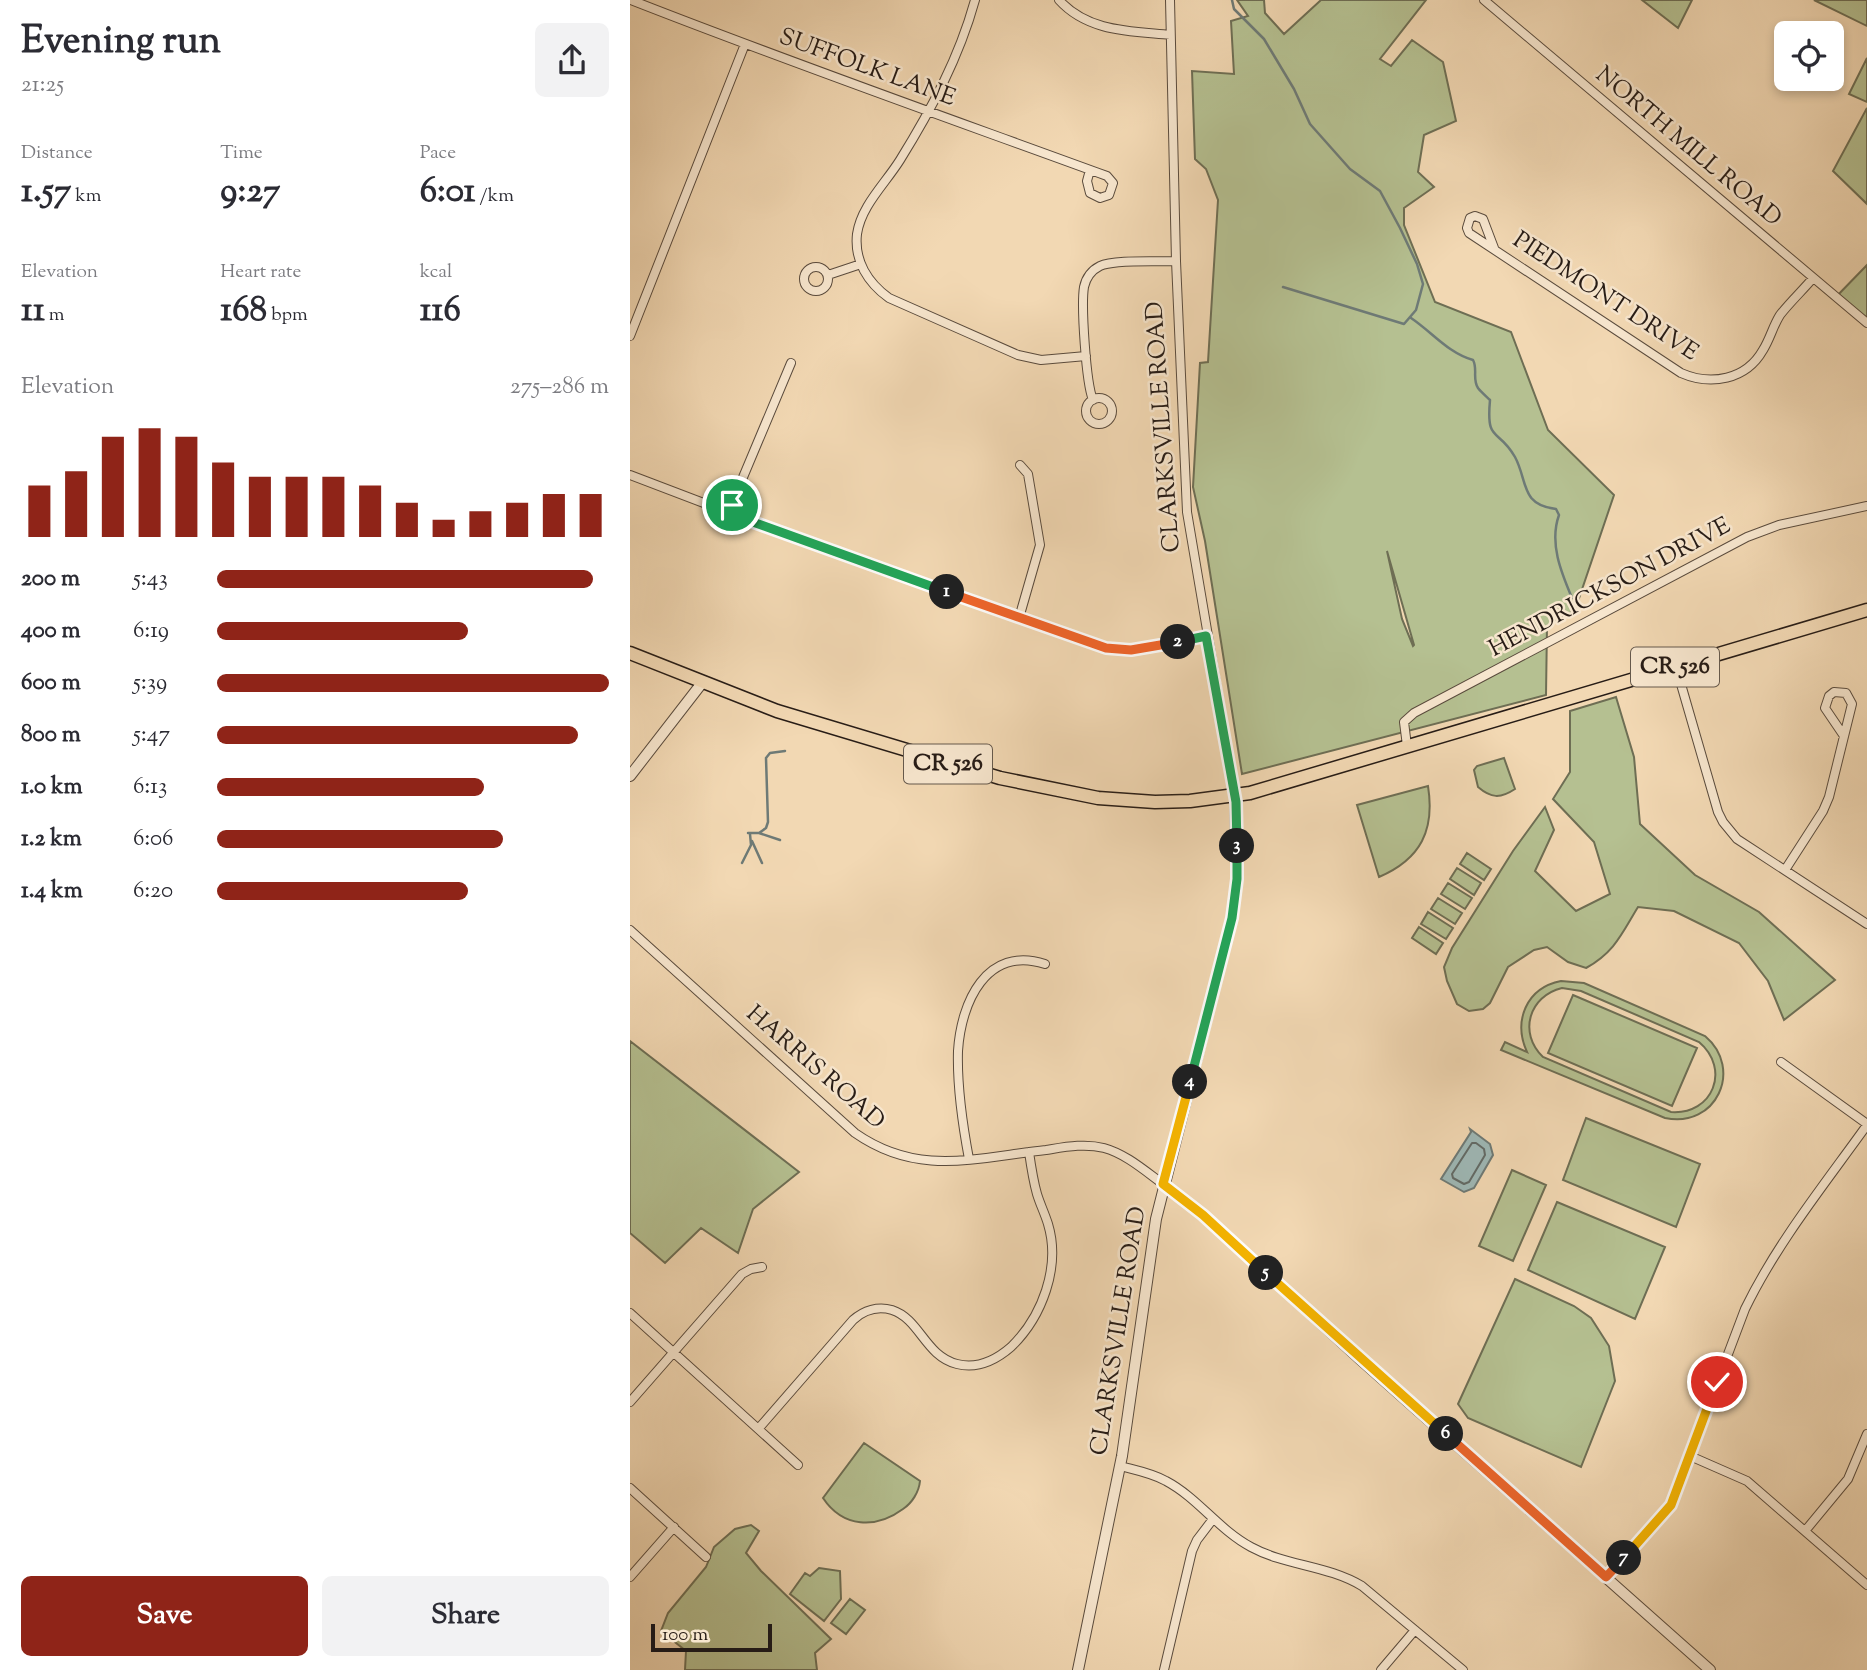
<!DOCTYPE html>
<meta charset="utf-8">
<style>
body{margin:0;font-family:"Sorts Mill Goudy",serif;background:#f2f2f3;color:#2b2b33;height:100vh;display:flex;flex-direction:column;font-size:26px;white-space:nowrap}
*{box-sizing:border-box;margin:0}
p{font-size:23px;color:#7c7c81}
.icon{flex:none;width:38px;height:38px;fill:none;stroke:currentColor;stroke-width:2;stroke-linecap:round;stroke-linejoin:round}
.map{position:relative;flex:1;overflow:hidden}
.drawer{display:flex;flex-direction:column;background:#fff;width:630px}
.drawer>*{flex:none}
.fabs{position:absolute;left:1144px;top:21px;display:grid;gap:14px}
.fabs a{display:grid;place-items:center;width:70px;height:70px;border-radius:10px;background:#fff;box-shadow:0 4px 10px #0003;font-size:35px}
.scale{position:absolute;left:21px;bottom:18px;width:121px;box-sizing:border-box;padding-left:7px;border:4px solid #271c16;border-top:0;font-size:19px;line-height:24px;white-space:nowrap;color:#271c16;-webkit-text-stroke:5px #f7e6ce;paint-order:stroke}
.pin{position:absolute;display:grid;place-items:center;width:60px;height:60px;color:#fff;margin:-30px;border:4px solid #fff;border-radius:50%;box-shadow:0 2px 7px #0007}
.km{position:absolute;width:35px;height:35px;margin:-18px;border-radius:50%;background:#222;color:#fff;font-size:19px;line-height:35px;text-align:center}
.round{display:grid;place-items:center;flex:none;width:74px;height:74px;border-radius:10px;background:#f2f2f3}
.headline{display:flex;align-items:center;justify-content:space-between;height:119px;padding:0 21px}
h1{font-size:38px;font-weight:800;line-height:52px}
.stats{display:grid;grid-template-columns:repeat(3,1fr);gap:10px;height:119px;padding:7px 21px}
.stats div{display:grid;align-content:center}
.stats b{font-size:35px;font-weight:800}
.stats small{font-size:19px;font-weight:400}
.stats p{font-size:19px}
.chart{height:196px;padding:14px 21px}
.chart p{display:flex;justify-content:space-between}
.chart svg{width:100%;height:126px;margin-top:7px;stroke:#8f2418;stroke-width:6}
.cta{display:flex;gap:14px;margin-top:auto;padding:14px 21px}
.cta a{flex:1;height:80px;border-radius:10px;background:#8f2418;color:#fff;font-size:28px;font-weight:800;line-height:80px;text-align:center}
.cta a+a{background:#f2f2f3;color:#2b2b33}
ul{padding:0 21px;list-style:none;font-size:23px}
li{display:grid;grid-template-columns:112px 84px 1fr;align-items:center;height:52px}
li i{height:18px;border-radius:9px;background:#8f2418}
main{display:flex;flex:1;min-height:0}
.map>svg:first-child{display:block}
.green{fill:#b5c091;stroke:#6e6e54;stroke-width:2;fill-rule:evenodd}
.water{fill:#9eb8b6;stroke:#6e7a76;stroke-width:2}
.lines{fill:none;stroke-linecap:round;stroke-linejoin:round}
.shore{stroke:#626a66;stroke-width:2}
.stream{stroke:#6e7a76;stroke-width:2.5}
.minor-casing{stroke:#5a4b3d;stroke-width:10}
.tertiary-casing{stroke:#5a4b3d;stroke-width:12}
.primary-casing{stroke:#271c16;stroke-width:15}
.minor{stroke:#f7e6ce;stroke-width:8}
.tertiary{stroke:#f7e6ce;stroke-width:10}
.primary{stroke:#f2d8b3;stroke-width:12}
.split-1-casing{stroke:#fff;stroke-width:14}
.split-2-casing{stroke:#fff;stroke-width:14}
.split-3-casing{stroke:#fff;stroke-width:14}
.split-4-casing{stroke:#fff;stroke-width:14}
.split-5-casing{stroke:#fff;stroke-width:14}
.split-6-casing{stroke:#fff;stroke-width:14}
.split-7-casing{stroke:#fff;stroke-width:14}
.split-8-casing{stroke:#fff;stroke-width:14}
.split-1{stroke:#22a559;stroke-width:9}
.split-2{stroke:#f0652b;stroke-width:9}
.split-3{stroke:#22a559;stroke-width:9}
.split-4{stroke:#22a559;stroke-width:9}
.split-5{stroke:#f5b400;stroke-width:9}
.split-6{stroke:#f5b400;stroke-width:9}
.split-7{stroke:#f0652b;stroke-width:9}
.split-8{stroke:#f5b400;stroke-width:9}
.labels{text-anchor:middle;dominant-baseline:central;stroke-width:5;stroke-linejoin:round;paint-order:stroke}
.shield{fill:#f7e6ce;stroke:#65594d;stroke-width:2}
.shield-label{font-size:23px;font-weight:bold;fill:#271c16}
.street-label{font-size:24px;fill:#271c16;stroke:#f7e6ce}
</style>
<main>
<section class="drawer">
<div class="headline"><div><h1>Evening run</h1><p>21:25</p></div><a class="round"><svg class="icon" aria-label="share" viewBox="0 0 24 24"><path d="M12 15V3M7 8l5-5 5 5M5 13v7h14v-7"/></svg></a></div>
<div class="stats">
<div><p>Distance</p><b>1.57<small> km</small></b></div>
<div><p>Time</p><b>9:27</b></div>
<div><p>Pace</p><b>6:01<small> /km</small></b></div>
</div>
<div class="stats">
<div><p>Elevation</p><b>11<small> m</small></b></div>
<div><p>Heart rate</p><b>168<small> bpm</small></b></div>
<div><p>kcal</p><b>116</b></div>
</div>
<div class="chart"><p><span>Elevation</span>275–286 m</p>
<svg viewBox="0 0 160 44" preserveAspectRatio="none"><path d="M5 44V26M15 44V21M25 44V9M35 44V6M45 44V9M55 44V18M65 44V23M75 44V23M85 44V23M95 44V26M105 44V32M115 44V38M125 44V35M135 44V32M145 44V29M155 44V29"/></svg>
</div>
<ul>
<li><b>200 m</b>5:43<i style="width:96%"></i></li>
<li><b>400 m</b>6:19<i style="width:64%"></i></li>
<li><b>600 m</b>5:39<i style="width:100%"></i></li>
<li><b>800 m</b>5:47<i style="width:92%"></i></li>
<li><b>1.0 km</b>6:13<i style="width:68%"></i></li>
<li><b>1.2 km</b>6:06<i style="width:73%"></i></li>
<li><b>1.4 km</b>6:20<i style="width:64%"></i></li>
</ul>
<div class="cta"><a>Save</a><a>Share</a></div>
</section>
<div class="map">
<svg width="1237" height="1670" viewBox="0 0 1237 1670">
<rect width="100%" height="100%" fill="#f2d8b3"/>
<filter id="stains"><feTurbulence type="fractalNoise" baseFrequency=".00286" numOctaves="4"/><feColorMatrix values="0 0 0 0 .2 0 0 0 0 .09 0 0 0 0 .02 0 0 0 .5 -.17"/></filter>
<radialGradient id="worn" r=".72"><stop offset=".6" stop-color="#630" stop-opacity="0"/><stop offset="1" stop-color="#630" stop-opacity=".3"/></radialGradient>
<!-- green -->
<path class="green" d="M607,0H634L635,13L654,34L691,0H796L750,59L761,66L782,40L813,62L826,121L794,135L788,172L804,187L774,208V225L805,302L881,332L918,430L984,495L945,610L917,626L916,695L612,774L575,541L563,487L570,363L578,362L588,200L576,169L565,159L562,71L604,74L601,21L618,16ZM757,551L784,645L783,646L772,619Z
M1012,0H1062L1048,28Z
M1184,0H1237V26Z
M1237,58V102L1219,94Z
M1237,108V204L1203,171Z
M1237,265V325L1204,299Z
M986,697L1004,757L1010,824L1065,875L1129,912L1205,980L1154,1020L1138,981L1109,943L1044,911L1008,907C992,933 985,952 956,968L938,962L917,947L904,950L878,967L860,1003L853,1009L839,1011L827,1004L817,981L814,967L822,948L883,851L915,807L924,830L905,871L946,911L980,894L964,842L923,799L940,772V711Z
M874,758L885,789C870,799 861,798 848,787L844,770L847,766Z
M798,786C805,830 791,859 749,877L727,805Z
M837,853L861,869L854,880L830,864Z
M827,868L851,883L844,895L820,879Z
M818,883L842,898L835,909L811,894Z
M808,898L832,913L825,924L801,909Z
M798,912L823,928L816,939L791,924Z
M789,927L813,943L806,954L782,938Z
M931,981L954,983L1075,1036C1114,1069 1086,1129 1035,1118L871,1050L875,1042L897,1052C883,1021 896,988 931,981ZM932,988L951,991L1069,1042C1101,1069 1083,1115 1041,1112L913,1057C888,1033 899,996 932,988Z
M943,995L1067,1048L1042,1106L918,1053Z
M0,1041L169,1172L123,1209L108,1253L71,1228L35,1263L0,1233Z
M956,1118L1070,1164L1046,1227L933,1180Z
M882,1170L916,1185L883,1261L849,1246Z
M927,1202L1035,1247L1005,1319L898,1270Z
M885,1279L944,1306L961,1318L979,1346L985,1381L951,1467L838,1418L828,1404Z
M234,1443L290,1481C289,1492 282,1503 273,1509C246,1529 213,1528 193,1498Z
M121,1525L129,1531L116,1553L131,1571L201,1639L185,1653L187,1670H55L56,1651L31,1631L38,1613L76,1567L84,1547L105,1529Z
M189,1568L210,1571L211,1599L194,1621L160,1594L175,1573L180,1576Z
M220,1599L235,1610L216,1634L201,1623Z"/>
<!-- water -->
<path class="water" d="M840,1129L860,1144L863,1155L844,1188L834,1192L811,1179L841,1132Z"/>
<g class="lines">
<!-- shore -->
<path class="shore" d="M842,1143H846L854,1149L855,1155L839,1182L834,1184L823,1178L822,1174Z"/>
<!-- stream -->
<path class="stream" d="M602,0L604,9L634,39L664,89L680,124L720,169L750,191L770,228L787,264L793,284L786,310L774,324L653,287
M781,318C802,332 818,353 843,360C848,369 842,379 848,388C851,392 857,397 860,400C856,444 868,427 885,457C898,481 890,505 926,509L929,515C919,543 931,572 942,598
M118,833H129L150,840
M129,833L136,828L138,822L136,758L140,753L155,751
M122,841L132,863
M112,863L121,845L120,834"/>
<!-- minor casing -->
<g class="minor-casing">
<path id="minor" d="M1,0C159,62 318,118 477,176L483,183L479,195L470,198L460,193L457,181L460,170
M345,0C329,58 301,110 270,160C255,184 231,206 227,234C224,261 238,283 259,298L388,355L411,360L456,356
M429,0C458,32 500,31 540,35
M540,0L546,261L557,512L605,795
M854,0L1237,323
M864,248L853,219L845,216L840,218L837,228L839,233L1051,373C1081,386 1116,380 1133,350C1140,339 1143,326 1150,315C1160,302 1173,290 1183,278
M174 279a12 12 0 1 1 24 0a12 12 0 1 1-24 0Z
M198,275L231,264
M0,336L115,44
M456 411a13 13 0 1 1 26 0a13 13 0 1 1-26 0Z
M463,400C456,383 451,306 454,287C456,278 462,270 470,266C484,259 528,262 546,261
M0,475L184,545L476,648L501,650L576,636
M98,513L161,363
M389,618L410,545L398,474L390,465
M1046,667L1088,812L1093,822L1107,839L1237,924
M777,746L774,722L784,713L1117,537L1149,525L1237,506
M1155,870L1193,811L1199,797L1222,704L1216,693L1204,692L1199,696L1195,708L1214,736
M0,930L225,1133C288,1177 344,1158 416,1150C435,1147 455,1143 474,1148C496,1154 515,1171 533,1184
M1151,1062L1237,1124
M339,1159C333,1127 327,1084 328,1051C331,1003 356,945 415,964
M0,1313L168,1465
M0,1402L112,1274L121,1269L132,1267
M129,1428L223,1320C234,1310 248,1306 262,1310C290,1319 295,1356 327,1364C347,1369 366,1360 381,1347C412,1317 431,1267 418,1224C415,1214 410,1204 407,1194C403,1180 401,1166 399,1152
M1060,1456L1117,1481L1237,1585
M490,1466C505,1470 522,1473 536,1481C568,1498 589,1530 621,1547C656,1566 697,1565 732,1586L833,1670
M0,1488L76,1557
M1175,1531L1218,1479L1237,1434
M0,1577L44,1527
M976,1577L1041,1505L1115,1309C1147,1243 1194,1185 1237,1125
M534,1670L562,1551L567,1540L583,1519
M751,1670L785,1630"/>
</g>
<!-- tertiary casing -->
<g class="tertiary-casing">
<path id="tertiary" d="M0,776L72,683
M533,1184L573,1215L730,1359L1080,1670
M448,1670L492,1456L526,1219L602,918L607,879L605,795"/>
</g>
<!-- primary casing -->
<g class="primary-casing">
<path id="primary" d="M0,653L147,711L370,778L468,798L525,802L560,801L620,793L1237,610"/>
</g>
<!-- minor -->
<use href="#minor" class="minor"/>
<!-- tertiary -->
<use href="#tertiary" class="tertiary"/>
<!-- primary -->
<use href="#primary" class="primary"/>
</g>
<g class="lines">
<!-- split-1 casing -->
<g class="split-1-casing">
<path id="split-1" d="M102,505L98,513L317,592"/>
</g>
<!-- split-2 casing -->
<g class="split-2-casing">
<path id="split-2" d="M317,592L476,648L501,650L548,642"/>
</g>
<!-- split-3 casing -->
<g class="split-3-casing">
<path id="split-3" d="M548,642L576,636L606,802L607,846"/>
</g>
<!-- split-4 casing -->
<g class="split-4-casing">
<path id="split-4" d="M560,1082L602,918L607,879V846"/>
</g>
<!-- split-5 casing -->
<g class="split-5-casing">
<path id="split-5" d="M560,1082L533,1184L573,1215L636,1273"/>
</g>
<!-- split-6 casing -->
<g class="split-6-casing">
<path id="split-6" d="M636,1273L816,1434"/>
</g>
<!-- split-7 casing -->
<g class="split-7-casing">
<path id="split-7" d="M816,1434L976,1577L994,1558"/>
</g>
<!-- split-8 casing -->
<g class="split-8-casing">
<path id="split-8" d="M994,1558L1041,1505L1087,1382"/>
</g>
<!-- split-1 -->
<use href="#split-1" class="split-1"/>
<!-- split-2 -->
<use href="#split-2" class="split-2"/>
<!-- split-3 -->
<use href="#split-3" class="split-3"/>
<!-- split-4 -->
<use href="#split-4" class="split-4"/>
<!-- split-5 -->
<use href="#split-5" class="split-5"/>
<!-- split-6 -->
<use href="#split-6" class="split-6"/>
<!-- split-7 -->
<use href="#split-7" class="split-7"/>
<!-- split-8 -->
<use href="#split-8" class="split-8"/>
</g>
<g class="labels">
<!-- shield labels -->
<g class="shield">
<rect x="1001" y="647.5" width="88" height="39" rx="5"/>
<rect x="274" y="744.5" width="88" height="39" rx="5"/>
</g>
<g class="shield-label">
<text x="1045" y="667">CR 526</text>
<text x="318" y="764">CR 526</text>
</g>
<!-- street labels -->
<g class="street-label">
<text transform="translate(237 68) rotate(20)">SUFFOLK LANE</text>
<text transform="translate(1058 147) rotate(40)">NORTH MILL ROAD</text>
<text transform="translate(975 297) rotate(33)">PIEDMONT DRIVE</text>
<text transform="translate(534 427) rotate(-94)">CLARKSVILLE ROAD</text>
<text transform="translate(980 588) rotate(-28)">HENDRICKSON DRIVE</text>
<text transform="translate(185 1068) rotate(41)">HARRIS ROAD</text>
<text transform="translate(489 1331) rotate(-81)">CLARKSVILLE ROAD</text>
</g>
</g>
<rect width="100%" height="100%" filter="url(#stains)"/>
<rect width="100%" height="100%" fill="url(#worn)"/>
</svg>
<div class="fabs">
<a><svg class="icon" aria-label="locate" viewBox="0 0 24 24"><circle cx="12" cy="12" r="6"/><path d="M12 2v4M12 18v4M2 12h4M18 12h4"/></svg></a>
</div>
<div class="scale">100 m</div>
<div class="pin" style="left:102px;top:505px;background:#1e9e55"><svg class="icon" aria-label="arrive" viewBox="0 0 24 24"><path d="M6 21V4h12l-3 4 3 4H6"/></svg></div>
<div class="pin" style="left:1087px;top:1382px;background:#d93025"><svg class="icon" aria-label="check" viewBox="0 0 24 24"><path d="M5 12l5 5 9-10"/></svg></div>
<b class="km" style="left:317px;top:592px">1</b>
<b class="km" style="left:548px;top:642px">2</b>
<b class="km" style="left:607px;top:846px">3</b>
<b class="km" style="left:560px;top:1082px">4</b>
<b class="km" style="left:636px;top:1273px">5</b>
<b class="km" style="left:816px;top:1434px">6</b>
<b class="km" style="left:994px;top:1558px">7</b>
</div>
</main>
